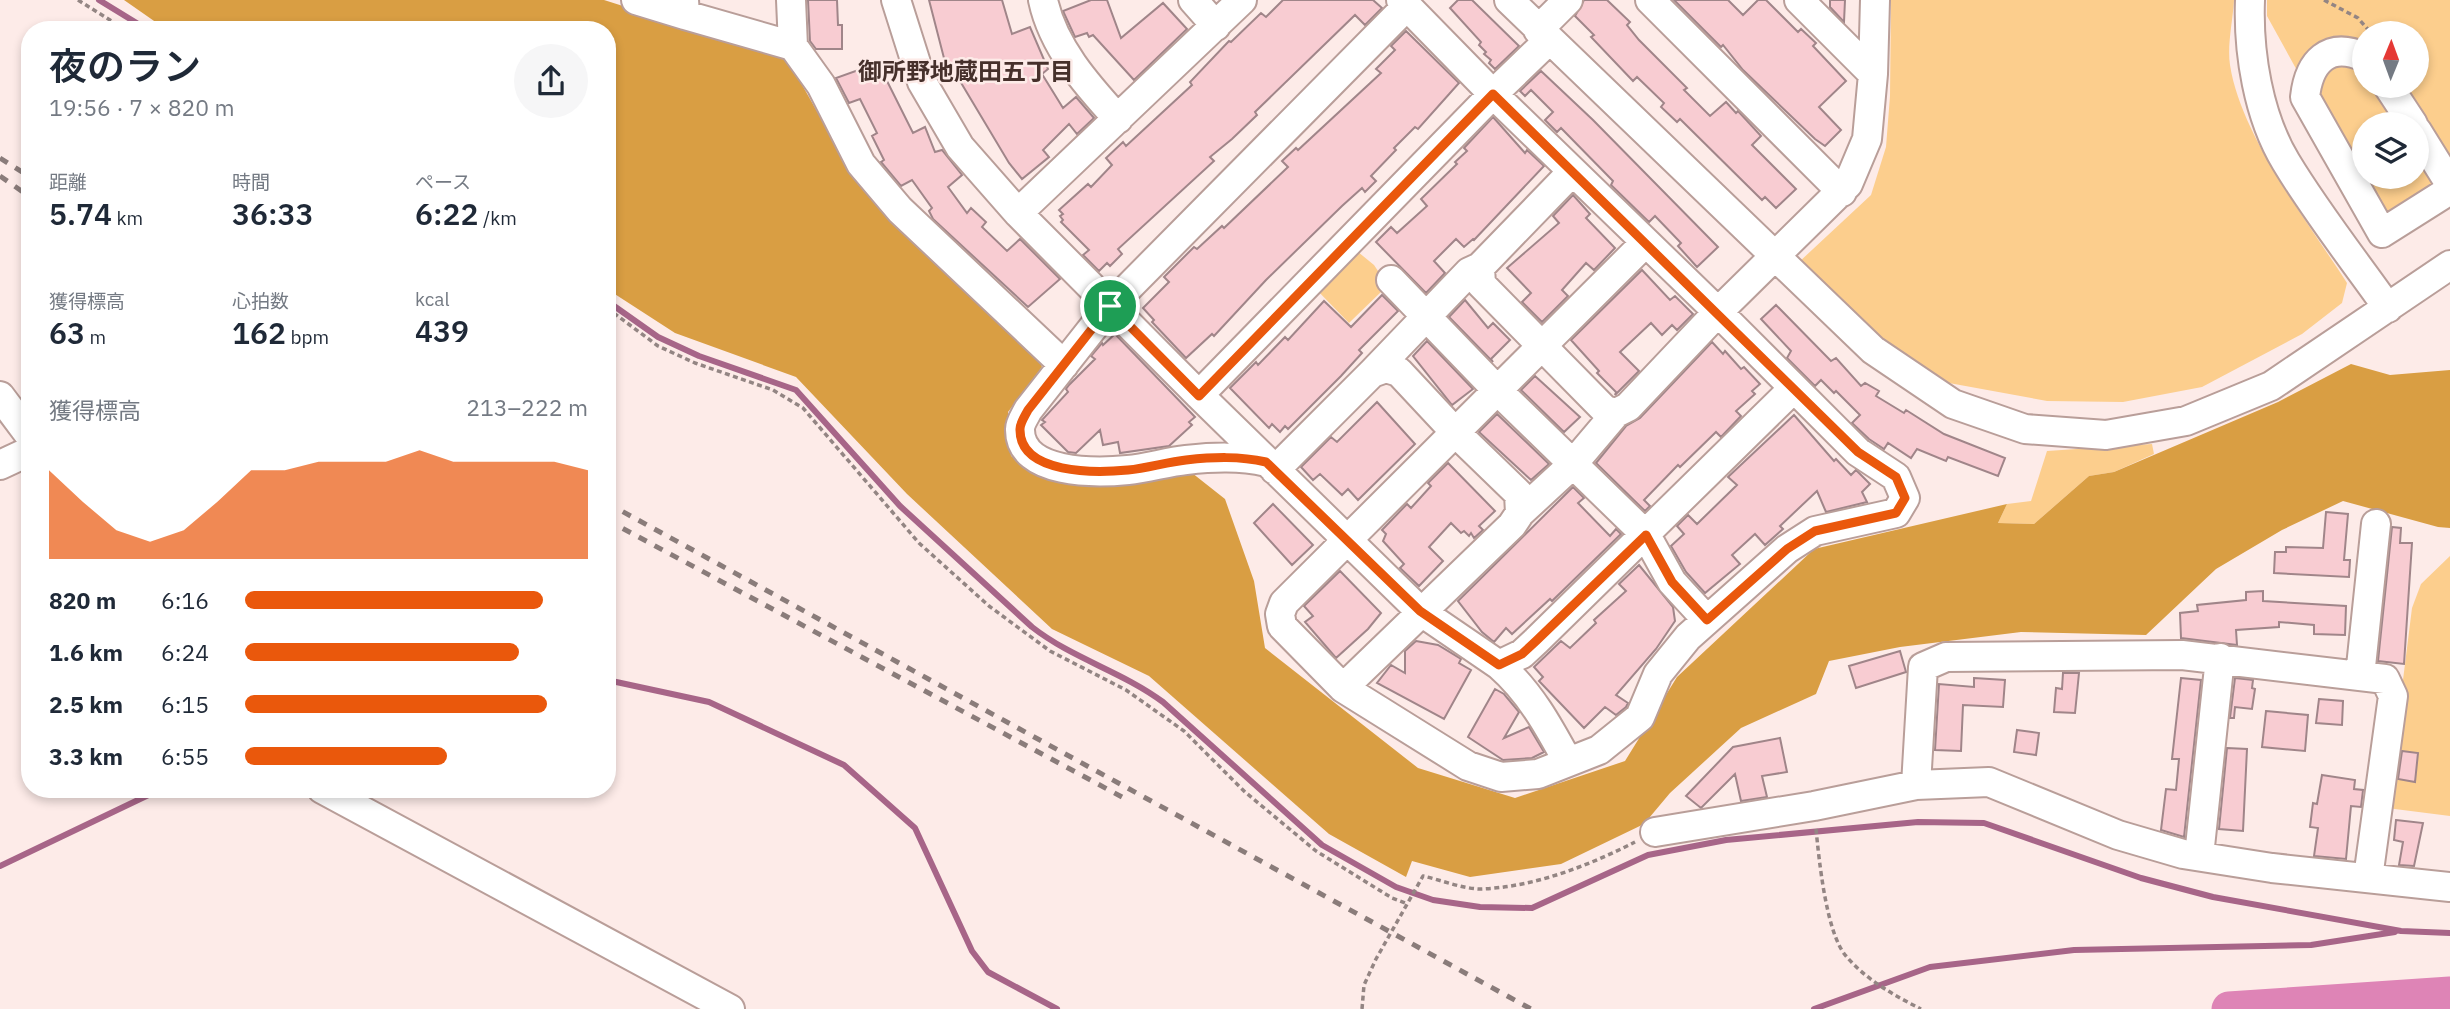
<!DOCTYPE html>
<html lang="ja">
<meta charset="utf-8">
<style>
body{margin:0;font-family:"IBM Plex Sans","Noto Sans JP",sans-serif;background:#f6f6f7;color:#1f2937;height:100vh;display:flex;flex-direction:column;font-size:26px;white-space:nowrap}
*{box-sizing:border-box;margin:0}
p{font-size:23px;color:#747a83}
.icon{flex:none;width:38px;height:38px;fill:none;stroke:currentColor;stroke-width:2;stroke-linecap:round;stroke-linejoin:round}
.map{position:relative;flex:1;overflow:hidden}
.details{position:absolute;left:21px;top:21px;width:595px;height:777px;display:flex;flex-direction:column;background:#fff;border-radius:28px;box-shadow:0 4px 10px #0003}
.details>*{flex:none}
.needle{width:46px;rotate:1deg}
.fabs{position:absolute;left:2352px;top:21px;display:grid;gap:14px}
.fabs a{display:grid;place-items:center;width:77px;height:77px;border-radius:50%;background:#fff;box-shadow:0 4px 10px #0003;font-size:35px}
.pin{position:absolute;display:grid;place-items:center;width:60px;height:60px;color:#fff;margin:-30px;border:4px solid #fff;border-radius:50%;box-shadow:0 2px 7px #0007}
.round{display:grid;place-items:center;flex:none;width:74px;height:74px;border-radius:37px;background:#f6f6f7}
.summary{display:flex;align-items:center;justify-content:space-between;height:119px;padding:0 28px}
h1{font-size:38px;font-weight:600;line-height:52px}
.stats{display:grid;grid-template-columns:repeat(3,1fr);gap:10px;height:119px;padding:7px 28px}
.stats div{display:grid;align-content:center}
.stats b{font-size:30px;font-weight:600}
.stats small{font-size:19px;font-weight:400}
.stats p{font-size:19px}
.chart{height:196px;padding:14px 28px}
.chart p{display:flex;justify-content:space-between}
.chart svg{width:100%;height:126px;margin-top:7px;fill:#ea580c;opacity:.7}
ul{padding:0 28px;list-style:none;font-size:23px}
li{display:grid;grid-template-columns:112px 84px 1fr;align-items:center;height:52px}
li i{height:18px;border-radius:9px;background:#ea580c}
.map>svg:first-child{display:block}
.green{fill:#fcce8d;fill-rule:evenodd}
.forest{fill:#d99e43}
.lines{fill:none;stroke-linecap:round;stroke-linejoin:round}
.stream{stroke:#a76588;stroke-width:6}
.river{stroke:#de84b6;stroke-width:35}
.building{fill:#f8ccd2;stroke:#a08589;stroke-width:2}
.minor-casing{stroke:#b99e99;stroke-width:32}
.path{stroke:#938583;stroke-width:3.5;stroke-dasharray:5 3.5;stroke-linecap:butt}
.minor{stroke:#fff;stroke-width:28}
.rail{stroke:#8a7c7a;stroke-width:5;stroke-dasharray:9 9;stroke-linecap:butt}
.route-casing{stroke:#fff;stroke-width:14}
.route{stroke:#ea580c;stroke-width:9}
.labels{text-anchor:middle;dominant-baseline:central;stroke-width:5;stroke-linejoin:round;paint-order:stroke}
.neighbourhood-label{font-size:24px;font-weight:bold;fill:#46302b;stroke:#fdebe8}
</style>
<div class="map">
<svg width="2450" height="1009" viewBox="0 0 2450 1009">
<rect width="100%" height="100%" fill="#fdebe8"/>
<!-- green -->
<path class="green" d="M1891,0H2234C2233,20 2227,45 2230,65C2241,136 2308,222 2347,283L2342,303L2302,334L2202,387L2123,402L2047,401L1938,381L1886,348L1798,263L1871,195L1886,147L1890,96Z
M2267,0H2450V206L2390,239L2267,16ZM2364,33H2417V86H2364ZM2364,124H2417V177H2364Z
M1352,247L1374,265L1384,280L1382,291L1349,323L1313,286Z
M2152,444L2154,454L2114,472L2089,476L2034,524L1998,523L2007,504L2031,501L2047,451Z
M2450,556V816L2387,808L2412,608L2421,584Z"/>
<!-- forest -->
<path class="forest" d="M124,0H604L787,58L841,154L1029,334L1042,367L1008,412L1011,456L1060,479L1187,469L1225,499L1254,581L1265,648L1418,768L1515,798L1625,761L1677,677L1814,549L2007,504L1998,523L2034,524L2089,476L2114,472L2278,402L2351,364L2390,375L2450,370V528L2438,527L2343,501L2282,530L2216,569L2146,635L2021,632L1900,647L1829,661L1816,694L1741,728L1670,793L1644,824L1561,864L1470,877L1412,861L1406,877L1329,834L1149,676L1052,629L907,494L796,377L675,333L607,289V30H167Z"/>
<g class="lines">
<!-- stream -->
<path class="stream" d="M99,0L148,30
M607,301L658,337L699,356L796,390L900,506L1032,627C1073,659 1121,671 1163,702L1322,845L1396,887L1433,900L1480,907L1532,908L1648,855L1726,840L1918,822L1984,823L2141,878L2213,897L2401,931L2450,933
M607,680L709,702L844,765L915,828L972,951L988,972L1057,1009
M0,866L161,789
M1814,1009L1930,967L2074,950L2311,945L2395,932"/>
<!-- river -->
<path class="river" d="M2229,1009L2450,994"/>
</g>
<!-- building -->
<path class="building" d="M808,0H837L838,25H842V49H816L810,41Z
M929,0H1002L1012,34L1030,27L1048,69L1042,74L1063,108L1076,97L1094,118L1077,134L1069,124L1043,150L1049,157L1022,179L1009,163L948,61L945,62Z
M1091,0H1107L1121,38L1163,3L1187,29L1134,80L1093,35L1089,37L1087,33L1075,37L1063,11Z
M1283,0H1373L1382,8L1365,25L1355,15L1255,112L1257,115L1232,139L1210,157L1214,161L1118,249L1122,254L1110,266L1107,263L1099,271L1083,255L1089,250L1061,222L1063,220L1060,216L1063,214L1059,210L1088,184L1091,187L1112,165L1106,158L1123,142L1126,146L1192,85L1190,82L1229,41L1231,42L1261,13L1266,17Z
M1458,0H1472L1519,46L1495,69L1489,63L1491,60L1484,54L1486,52L1479,45L1481,42L1450,8Z
M1584,0H1607L1630,22L1627,25L1639,40L1687,88L1684,90L1710,116L1726,102L1736,113L1738,111L1761,136L1752,145L1796,189L1776,208L1765,197L1762,200L1680,119L1677,122L1661,107L1664,103L1637,77L1633,81L1591,37L1594,35L1575,16Z
M1674,0H1728L1743,15L1758,0H1766L1798,32L1801,29L1816,43L1813,46L1846,81L1819,107L1841,130L1825,146L1815,139L1743,70L1723,45L1721,47Z
M1830,0H1845L1844,22L1830,7Z
M1406,31L1459,83L1418,129L1415,127L1394,148L1396,150L1371,176L1376,181L1365,192L1362,188L1342,206L1266,280L1214,336L1212,334L1186,358L1152,322L1154,320L1143,308L1169,282L1164,277L1194,247L1197,249L1222,226L1224,228L1288,167L1282,161L1296,148L1298,150L1381,73L1376,69L1395,50L1391,46Z
M878,63L913,133L925,127L935,152L942,150L962,175L948,187L967,213L971,208L986,222L982,227L1007,251L1020,239L1060,279L1028,307L933,219L929,211L932,208L912,180L901,186L881,162L884,160L872,136L877,133L860,99L849,103L836,78Z
M1541,71L1593,120L1718,247L1697,267L1678,246L1681,243L1655,216L1649,222L1611,185L1613,181L1561,128L1557,132L1545,120L1553,112L1531,90L1525,96L1520,91Z
M1493,117L1525,153L1527,150L1544,166L1474,240L1473,239L1464,247L1456,239L1434,261L1445,273L1426,293L1376,242L1391,227L1397,233L1427,206L1421,199L1457,164L1455,162L1467,151L1464,148Z
M1573,195L1590,214L1586,218L1615,248L1594,270L1586,263L1562,290L1568,296L1542,322L1522,302L1531,293L1507,268L1559,223L1553,216Z
M1642,270L1670,300L1675,296L1693,314L1677,330L1672,325L1662,335L1651,323L1620,352L1639,371L1615,395L1616,392L1597,373L1599,371L1571,340Z
M1382,295L1398,311L1359,350L1362,353L1341,376L1288,429L1285,426L1280,432L1272,424L1269,428L1230,388L1256,362L1258,365L1285,337L1288,340L1324,301L1351,327Z
M1465,300L1488,328L1493,323L1510,340L1491,359L1493,362L1449,317Z
M1776,305L1831,361L1836,358L1861,386L1865,383L1879,391L1876,396L1904,413L1906,410L1944,434L2005,458L1998,476L1948,457L1946,461L1917,449L1911,458L1888,443L1884,449L1869,439L1852,423L1860,415L1836,391L1834,393L1821,380L1815,386L1787,358L1791,351L1761,319Z
M1115,334L1195,417L1189,422L1192,425L1169,446L1120,453L1118,442L1103,445L1100,430L1076,453L1068,452L1041,425L1045,422L1042,420L1068,392L1066,389L1069,385L1095,359L1091,356L1102,343L1103,345Z
M1427,341L1473,389L1452,405L1413,356Z
M1712,342L1723,354L1725,351L1741,369L1744,367L1760,384L1752,391L1755,394L1736,411L1741,416L1721,437L1716,432L1680,467L1678,465L1644,500L1650,506L1645,511L1596,463L1626,426L1640,418Z
M1535,376L1580,417L1564,432L1521,390Z
M1377,402L1415,444L1358,500L1348,489L1342,495L1320,474L1313,480L1301,467L1331,437L1337,442Z
M1497,414L1549,464L1531,480L1479,432Z
M1794,415L1834,461L1836,459L1851,475L1856,470L1870,484L1862,492L1867,502L1826,512L1817,491L1780,526L1783,529L1765,545L1755,534L1732,555L1740,564L1705,593L1686,572L1671,546L1684,534L1677,526L1688,515L1697,524L1737,485L1728,477Z
M1448,463L1495,511L1479,526L1483,530L1474,538L1471,533L1469,536L1464,531L1461,533L1451,523L1429,547L1443,561L1419,586L1400,568L1404,564L1383,541L1386,534L1382,530L1407,504L1411,508L1431,486L1428,483Z
M1573,487L1584,498L1578,503L1610,536L1616,529L1621,534L1552,601L1550,599L1512,634L1506,628L1494,642L1482,632L1458,601Z
M1273,504L1313,545L1292,565L1254,523Z
M2326,512L2348,514L2344,560H2350L2349,577L2274,573L2275,552H2286V547L2323,548Z
M2392,527L2401,528L2400,543H2412L2404,664L2378,661Z
M1639,565L1673,607L1675,621L1656,649L1616,695L1628,703L1626,707L1616,715L1605,707L1584,728L1539,681L1543,677L1534,667L1561,641L1570,648L1596,623L1594,620L1626,591L1619,584Z
M1340,571L1381,613L1368,629L1336,658L1305,622L1313,616L1304,606Z
M2263,591V601L2346,606L2345,635L2314,634V625L2279,622V627L2236,630L2237,645L2181,638L2180,613L2198,611L2197,605L2246,600V592Z
M1416,641L1438,645L1461,659L1459,663L1471,670L1444,719L1377,683L1391,665L1405,673V651Z
M1900,651L1906,672L1856,688L1849,666Z
M2063,673H2079L2075,713L2054,712L2056,688L2062,689Z
M1974,678L2005,680L2003,707L1963,705L1961,751L1935,750L1939,684L1974,687Z
M2181,678L2201,680L2184,837L2161,830L2166,789L2176,790L2179,759H2172Z
M2235,678L2253,680L2252,688L2255,689L2252,709L2235,707L2234,718H2230Z
M1495,689L1504,694L1519,712L1504,738L1529,727L1544,752L1532,758L1503,760L1468,737Z
M2319,699L2343,701L2342,725L2316,723Z
M2266,711L2308,715L2305,751L2262,747Z
M2017,730L2039,733L2036,755L2014,752Z
M1780,738L1787,772L1762,776L1767,797L1741,801L1735,774L1701,808L1686,796L1733,747Z
M2227,748L2247,749L2243,831L2219,829Z
M2402,751L2418,753L2415,782L2398,779Z
M2322,775L2355,780L2354,789L2363,790L2361,807L2351,806L2346,859L2314,856L2318,828L2310,827L2313,803L2317,804Z
M2396,820L2423,823L2414,866L2399,865L2403,842L2394,840Z"/>
<g class="lines">
<!-- minor casing -->
<g class="minor-casing">
<path id="minor" d="M636,0L685,15
M684,0L685,15L793,46L791,0
M896,0L922,82L960,147L1018,213L1199,395L1420,611L1499,665L1522,654L1536,641L1794,388
M1043,0C1053,47 1087,85 1118,119
M1193,0L1216,26
M1401,0L1493,94L1718,312L1628,407L1616,413L1605,410L1481,284L1480,267L1572,172
M1509,0L1873,350L1953,404L2025,429L2106,435L2186,421L2271,386L2450,265
M1650,0L1842,192
M1799,0L1873,74
M2250,0C2248,52 2258,116 2286,162C2316,212 2354,260 2388,308
M1538,30L1568,0
M793,46L821,85L861,164L900,210L1064,365
M2364,57C2328,41 2309,62 2305,97L2382,233L2450,190
M2388,86L2413,124
M2417,131L2450,184
M1018,213L1242,0
M1645,243L1284,603L1280,614L1282,626L1343,688L1468,766L1501,777L1538,774L1599,750L1640,717L1658,674L1688,637L1787,549L1815,531L1896,513L1905,498L1896,477L1858,452L1718,312L1848,184L1867,139L1873,74L1875,0
M1391,280L1498,391L1646,535L1672,582L1707,620
M1372,373L1469,272L1480,267
M1199,395L1493,94L1549,40
M0,396L30,436
M1267,462C1239,456 1214,457 1186,460C1167,462 1148,468 1128,470C1097,473 1019,475 1020,429C1020,423 1025,416 1028,410L1110,306L1407,6
M0,465L30,451
M1275,470L1372,373L1386,368L1399,372L1456,433L1519,494L1520,513L1512,525L1343,688
M1520,513L1572,465L1616,413
M1499,665C1530,692 1549,727 1568,762
M2360,676L2376,524
M1916,785L1923,667L1946,657L2182,655L2385,679L2393,696L2368,878
M322,789L730,1009
M1655,832L1814,806L1916,785L1989,782L2118,835L2183,854L2272,868L2450,887
M2199,856L2220,658"/>
</g>
<!-- path -->
<path class="path" d="M78,0L126,30
M2324,0L2358,18L2371,33
M607,308L658,346L695,363L773,390L803,408L919,543L989,606L1050,651L1126,690L1184,731L1245,792L1316,851L1392,898L1408,904
M1816,829C1819,859 1826,933 1846,956C1865,979 1895,996 1921,1009
M1362,1009L1364,985L1376,959L1423,876C1441,880 1463,889 1481,889C1534,887 1588,866 1635,842"/>
<!-- minor -->
<use href="#minor" class="minor"/>
<!-- rail -->
<path class="rail" d="M0,158L30,177
M0,176L30,197
M607,503L1531,1009
M607,520L1122,797"/>
</g>
<g class="lines">
<!-- route casing -->
<g class="route-casing">
<path id="route" d="M1493,94L1858,452L1896,477L1905,498L1896,513L1815,531L1787,549L1707,620L1672,582L1646,535L1536,641L1522,654L1499,665L1420,611L1266,462C1239,456 1214,457 1186,460C1167,462 1148,468 1128,470C1097,473 1019,475 1020,429C1020,423 1025,416 1028,410L1110,306L1199,396Z"/>
</g>
<!-- route -->
<use href="#route" class="route"/>
</g>
<g class="labels">
<!-- neighbourhood labels -->
<g class="neighbourhood-label">
<text x="966" y="71">御所野地蔵田五丁目</text>
</g>
</g>
</svg>
<div class="fabs">
<a><svg class="needle" viewBox="-14 -14 28 28"><path d="M0-13l5 13h-10z" fill="#e53935"/><path d="M0 13l5-13h-10z" fill="#747a83"/></svg></a>
<a><svg class="icon" aria-label="layers" viewBox="0 0 24 24"><path d="M12 4l9 5-9 5-9-5zM3 14l9 5 9-5"/></svg></a>
</div>
<div class="pin" style="left:1110px;top:306px;background:#1e9e55"><svg class="icon" aria-label="arrive" viewBox="0 0 24 24"><path d="M6 21V4h12l-3 4 3 4H6"/></svg></div>
<section class="details">
<div class="summary"><div><h1>夜のラン</h1><p>19:56 · 7 × 820 m</p></div><a class="round"><svg class="icon" aria-label="share" viewBox="0 0 24 24"><path d="M12 15V3M7 8l5-5 5 5M5 13v7h14v-7"/></svg></a></div>
<div class="stats">
<div><p>距離</p><b>5.74<small> km</small></b></div>
<div><p>時間</p><b>36:33</b></div>
<div><p>ペース</p><b>6:22<small> /km</small></b></div>
</div>
<div class="stats">
<div><p>獲得標高</p><b>63<small> m</small></b></div>
<div><p>心拍数</p><b>162<small> bpm</small></b></div>
<div><p>kcal</p><b>439</b></div>
</div>
<div class="chart"><p><span>獲得標高</span>213–222 m</p>
<svg viewBox="0 0 160 44" preserveAspectRatio="none"><path d="M0 44V13L10 24L20 34L30 38L40 34L50 24L60 13L70 13L80 10L90 10L100 10L110 6L120 10L130 10L140 10L150 10L160 13V44z"/></svg>
</div>
<ul>
<li><b>820 m</b>6:16<i style="width:87%"></i></li>
<li><b>1.6 km</b>6:24<i style="width:80%"></i></li>
<li><b>2.5 km</b>6:15<i style="width:88%"></i></li>
<li><b>3.3 km</b>6:55<i style="width:59%"></i></li>
</ul>
</section>
</div>
